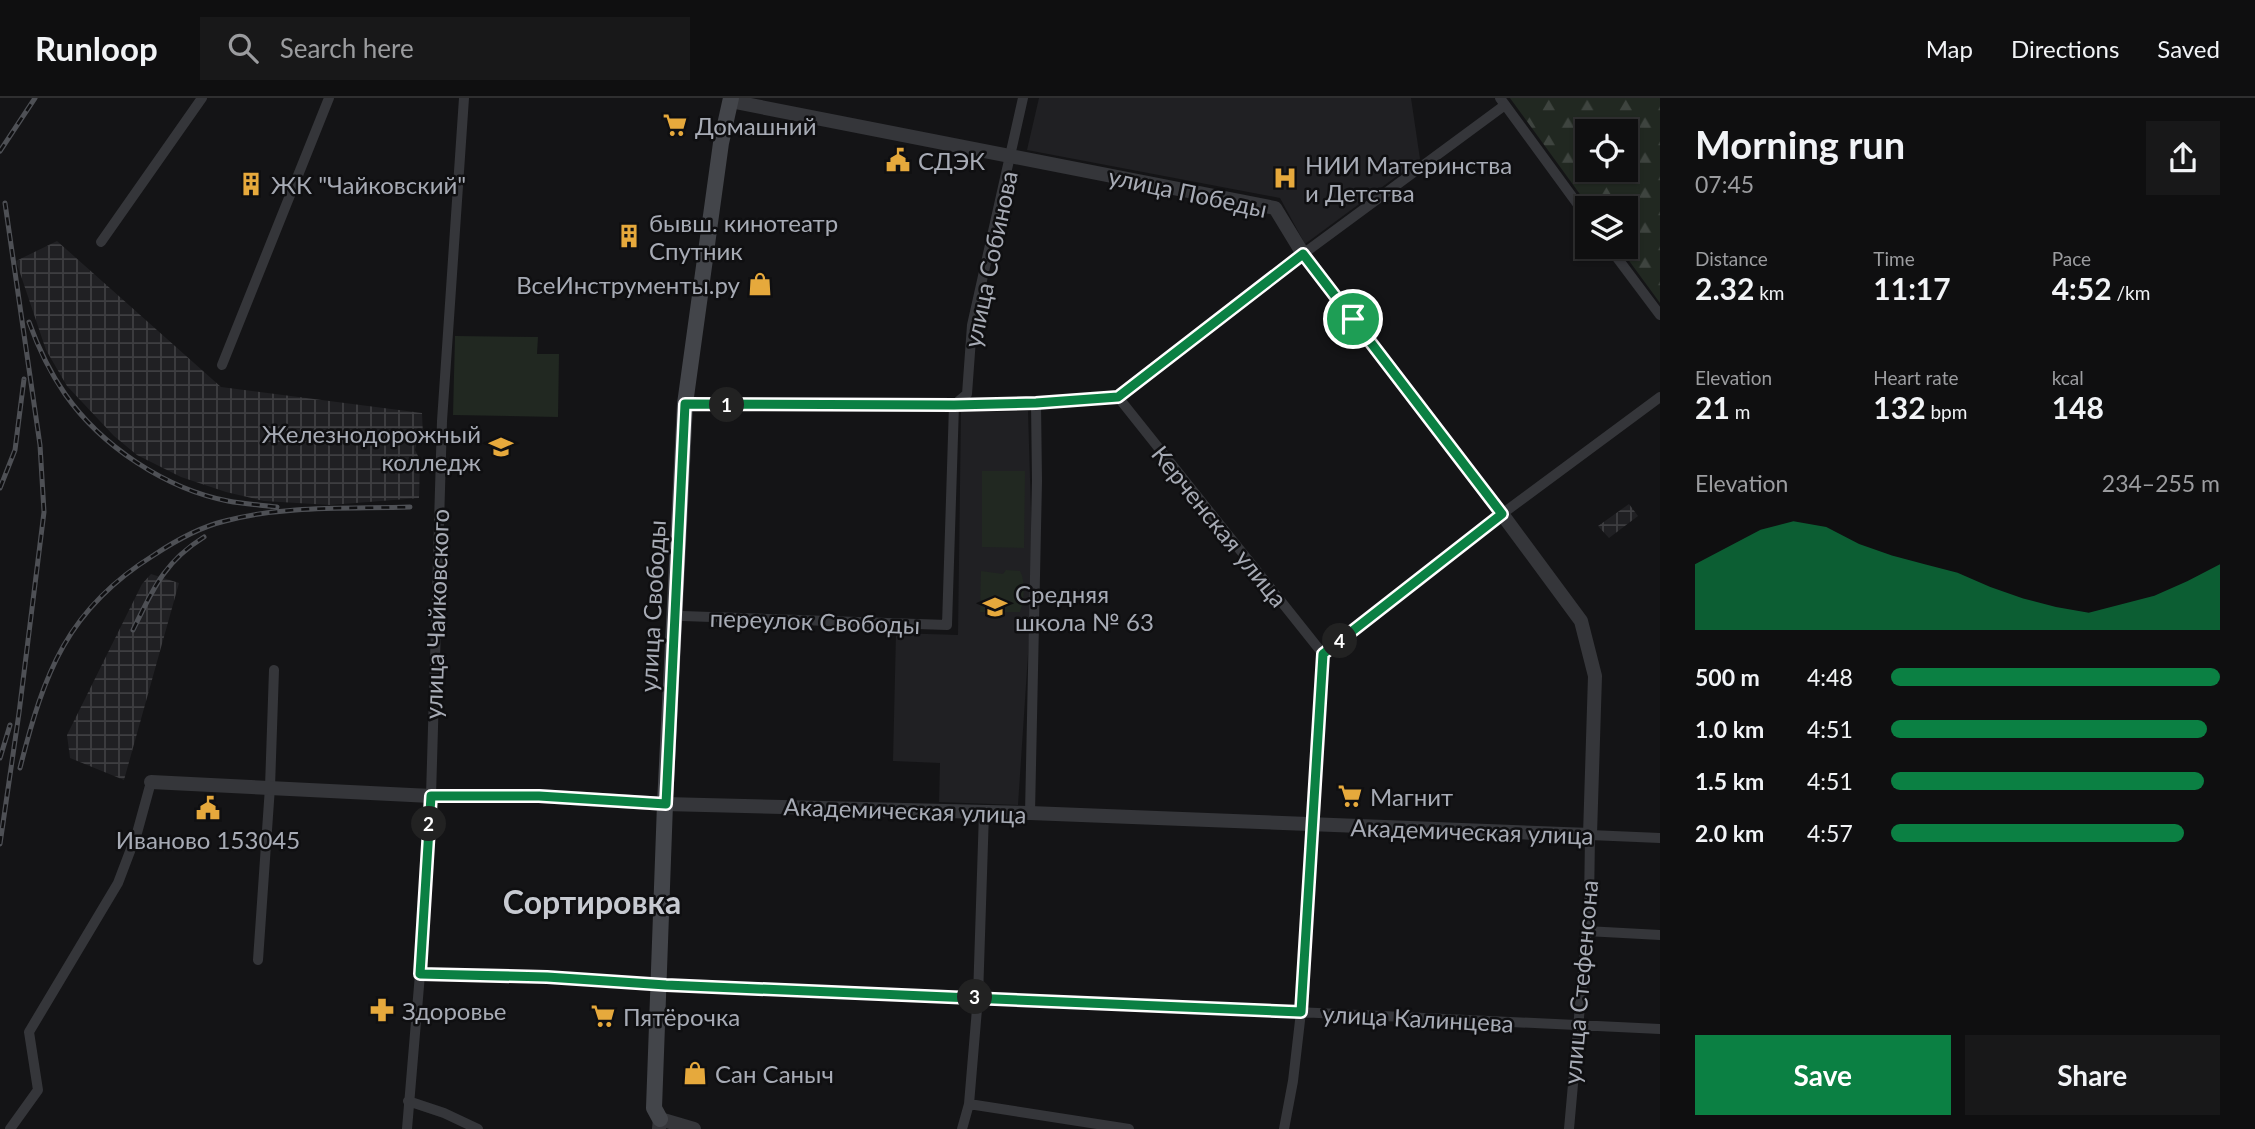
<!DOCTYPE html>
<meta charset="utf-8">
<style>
body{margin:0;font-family:Lato,sans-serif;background:#181819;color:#f1f3f6;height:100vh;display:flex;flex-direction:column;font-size:26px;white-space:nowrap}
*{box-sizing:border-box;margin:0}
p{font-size:23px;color:#9b9c9f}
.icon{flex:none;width:38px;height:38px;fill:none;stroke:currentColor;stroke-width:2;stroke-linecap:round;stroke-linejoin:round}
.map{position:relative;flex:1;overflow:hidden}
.details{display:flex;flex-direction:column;background:#0f0f10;width:595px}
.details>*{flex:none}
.tools{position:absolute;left:1575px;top:21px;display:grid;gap:14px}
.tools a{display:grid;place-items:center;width:63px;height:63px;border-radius:0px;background:#0f0f10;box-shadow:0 2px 5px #0004,0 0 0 2px #2f2f30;font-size:35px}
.pin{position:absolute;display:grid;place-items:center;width:60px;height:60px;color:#fff;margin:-30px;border:4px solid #fff;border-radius:50%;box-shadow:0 2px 7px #0007}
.km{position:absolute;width:35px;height:35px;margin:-18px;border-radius:50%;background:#222;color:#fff;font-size:19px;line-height:35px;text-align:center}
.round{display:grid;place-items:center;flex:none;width:74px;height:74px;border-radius:0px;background:#181819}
.summary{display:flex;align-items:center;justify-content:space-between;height:119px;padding:0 35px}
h1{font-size:38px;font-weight:700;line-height:52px}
.stats{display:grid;grid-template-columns:repeat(3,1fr);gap:10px;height:119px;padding:7px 35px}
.stats div{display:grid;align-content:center}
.stats b{font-size:30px;font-weight:700}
.stats small{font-size:19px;font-weight:400}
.stats p{font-size:19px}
.chart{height:196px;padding:14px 35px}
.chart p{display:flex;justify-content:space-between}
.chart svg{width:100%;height:126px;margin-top:7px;fill:#0b8043;opacity:.7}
.button{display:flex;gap:14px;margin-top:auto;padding:14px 35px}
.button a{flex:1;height:80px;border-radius:0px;background:#0b8043;color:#fff;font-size:28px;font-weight:700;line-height:80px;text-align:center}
.button a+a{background:#181819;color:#f1f3f6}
ul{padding:0 35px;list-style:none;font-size:23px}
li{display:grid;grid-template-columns:112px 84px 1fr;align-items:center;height:52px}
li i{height:18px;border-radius:9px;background:#0b8043}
header{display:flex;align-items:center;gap:42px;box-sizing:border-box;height:98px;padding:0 35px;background:#0f0f10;border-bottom:2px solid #2f2f30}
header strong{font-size:33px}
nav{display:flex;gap:38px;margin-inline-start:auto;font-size:24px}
.search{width:490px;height:63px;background:#181819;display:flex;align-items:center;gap:18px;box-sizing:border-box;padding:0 24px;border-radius:0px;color:#9b9c9f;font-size:26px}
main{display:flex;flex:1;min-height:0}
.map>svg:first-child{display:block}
.built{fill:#202023}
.industrial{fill:url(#industrial-grid)}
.grass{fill:#212821}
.forest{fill:url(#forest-firs);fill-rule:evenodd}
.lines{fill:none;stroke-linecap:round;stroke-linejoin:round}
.minor{stroke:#35363a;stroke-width:10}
.tertiary{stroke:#35363a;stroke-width:14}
.secondary{stroke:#43454a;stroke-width:16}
.rail-casing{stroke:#4e5055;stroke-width:5}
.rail{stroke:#0f0f11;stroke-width:2.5;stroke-dasharray:8;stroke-linecap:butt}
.route-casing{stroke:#fff;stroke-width:14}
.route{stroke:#0b8043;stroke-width:9}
.labels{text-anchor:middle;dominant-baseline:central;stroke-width:5;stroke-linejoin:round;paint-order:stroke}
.poi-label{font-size:24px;fill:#a7abb5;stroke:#0f0f11;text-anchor:start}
.street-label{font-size:24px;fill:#a7abb5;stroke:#0f0f11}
.district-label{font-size:32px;font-weight:bold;fill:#c7cad1;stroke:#0f0f11}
</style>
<header>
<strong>Runloop</strong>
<div class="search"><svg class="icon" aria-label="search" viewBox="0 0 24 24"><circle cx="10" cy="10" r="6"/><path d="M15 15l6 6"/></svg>Search here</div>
<nav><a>Map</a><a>Directions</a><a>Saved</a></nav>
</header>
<main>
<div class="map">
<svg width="1660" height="1031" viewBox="0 0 1660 1031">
<defs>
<pattern id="industrial-grid" width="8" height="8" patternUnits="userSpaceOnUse" patternTransform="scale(1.75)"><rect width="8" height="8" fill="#202023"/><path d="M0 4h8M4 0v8" fill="none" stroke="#3e3e41"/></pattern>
<pattern id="forest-firs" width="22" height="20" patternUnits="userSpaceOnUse" patternTransform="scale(1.75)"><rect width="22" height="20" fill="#212821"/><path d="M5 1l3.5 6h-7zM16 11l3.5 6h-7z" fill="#3e443f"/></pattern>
</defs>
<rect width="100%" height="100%" fill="#141416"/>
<!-- built -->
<path class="built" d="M1039,0H1411L1420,61L1305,146L1280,100L1027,52Z
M1028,313L1033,482L1018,707L939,704L940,665L893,663L896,535L958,537L961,314Z"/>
<!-- industrial -->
<path class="industrial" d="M57,143L221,289L422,315L423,338L418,340L415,352L420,362L419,400L330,407L264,403L226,394L181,379L137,357L114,338L67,288L46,252L16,163Z
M1629,406L1638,418L1609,440L1598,428Z
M151,476L179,485L124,682L70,660L67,637L142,486Z"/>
<!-- grass -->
<path class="grass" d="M455,238L538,239L537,256H559L558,319L453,317Z
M982,373H1025L1024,450L982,449Z
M1006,472L1020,473C1026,483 1024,504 1020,514H1004L1002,511L1001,515L980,514L981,473L1003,476Z"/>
<!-- forest -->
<path class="forest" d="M1510,0H1660V205L1619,149H1626V110H1590ZM1587,33H1626V72H1587Z"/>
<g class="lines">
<!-- minor -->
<path class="minor" d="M1500,0L1587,119
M101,144L202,0
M1609,149L1660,217
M222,267L329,0
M1118,299L1323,556
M685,306L954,307L1036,305L1118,299L1303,156L1505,7
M682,518L947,527L954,307L967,296L972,227L1023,0
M1323,556L1502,416L1660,299
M1030,715L1037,383L1036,305
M1586,833L1660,837
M258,862L270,689L274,572
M420,876L547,879L666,887L978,899L1660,931
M408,1003L444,1015L478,1031
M969,1006L1129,1031
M10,1031L38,992L29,934L118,785L137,735L151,684
M407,1031L420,876L431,698L442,323L464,0
M962,1031L969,1006L978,899L984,714
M1284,1031L1293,983L1301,914L1323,556
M1569,1031L1589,807L1590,737L1660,740"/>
<!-- tertiary -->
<path class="tertiary" d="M151,684L431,698H539L665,706L1030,715L1590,737L1595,578L1581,523L1502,416L1303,156L1275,110L730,3
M659,1031L660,1021L694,1031"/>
<!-- secondary -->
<path class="secondary" d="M660,1021L654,1010L665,706L685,306L721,45L731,0"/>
<!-- rail casing -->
<g class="rail-casing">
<path id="rail" d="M0,53L35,0
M29,224C38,249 49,273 65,296C101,348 166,391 228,403C244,406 261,407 277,409
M0,390L15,352L24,281
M133,532C153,491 164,464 204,439
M0,660L10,627
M20,670C44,575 67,511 154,457C175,443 200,429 225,423C285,407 349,411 410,409
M0,746L19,615L44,414L40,347L5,105"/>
</g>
<!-- rail -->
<use href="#rail" class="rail"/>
</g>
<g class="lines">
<!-- route casing -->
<g class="route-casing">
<path id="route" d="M1303,156L1502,416L1323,556L1301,914L666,887L547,879L420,876L431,698H539L666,706L685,306L954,307L1036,305L1118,299Z"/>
</g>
<!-- route -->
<use href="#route" class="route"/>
</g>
<!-- icons -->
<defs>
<g id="supermarket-bare" transform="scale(1.89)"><path d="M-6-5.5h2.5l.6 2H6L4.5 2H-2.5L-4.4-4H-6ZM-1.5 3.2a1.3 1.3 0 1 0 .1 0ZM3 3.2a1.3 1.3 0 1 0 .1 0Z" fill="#e6a93c" stroke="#0f0f11" stroke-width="2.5" paint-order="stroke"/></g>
<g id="civic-bare" transform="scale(1.89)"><path d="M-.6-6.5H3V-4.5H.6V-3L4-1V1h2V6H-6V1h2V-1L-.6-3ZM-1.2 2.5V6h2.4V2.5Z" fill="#e6a93c" stroke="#0f0f11" stroke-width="2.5" paint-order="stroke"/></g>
<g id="hospital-bare" transform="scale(1.89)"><path d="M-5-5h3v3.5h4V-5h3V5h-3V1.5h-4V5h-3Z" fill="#e6a93c" stroke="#0f0f11" stroke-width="2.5" paint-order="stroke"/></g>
<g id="building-bare" transform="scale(1.89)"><path d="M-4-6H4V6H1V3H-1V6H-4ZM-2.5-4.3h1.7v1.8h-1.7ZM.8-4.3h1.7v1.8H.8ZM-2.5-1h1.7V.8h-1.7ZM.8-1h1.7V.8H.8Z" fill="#e6a93c" stroke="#0f0f11" stroke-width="2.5" paint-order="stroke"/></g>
<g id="shop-bare" transform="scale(1.89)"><path d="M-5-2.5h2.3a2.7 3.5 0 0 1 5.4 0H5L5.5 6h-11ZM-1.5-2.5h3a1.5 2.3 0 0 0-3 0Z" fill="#e6a93c" stroke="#0f0f11" stroke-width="2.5" paint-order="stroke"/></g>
<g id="university-bare" transform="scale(1.89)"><path d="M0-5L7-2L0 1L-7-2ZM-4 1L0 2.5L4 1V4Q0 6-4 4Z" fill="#e6a93c" stroke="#0f0f11" stroke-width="2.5" paint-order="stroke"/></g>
<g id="school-bare" transform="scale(1.89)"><path d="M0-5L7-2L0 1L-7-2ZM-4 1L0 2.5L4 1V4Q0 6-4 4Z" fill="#e6a93c" stroke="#0f0f11" stroke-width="2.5" paint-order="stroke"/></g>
<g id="pharmacy-bare" transform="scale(1.89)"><path d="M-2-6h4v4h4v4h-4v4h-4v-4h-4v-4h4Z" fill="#e6a93c" stroke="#0f0f11" stroke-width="2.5" paint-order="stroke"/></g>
</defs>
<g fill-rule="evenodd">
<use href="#supermarket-bare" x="675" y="27"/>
<use href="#civic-bare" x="898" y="62"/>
<use href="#hospital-bare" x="1285" y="80"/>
<use href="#building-bare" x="251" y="86"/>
<use href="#building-bare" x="629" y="138"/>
<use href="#shop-bare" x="760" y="186"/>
<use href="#university-bare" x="501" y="349"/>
<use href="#school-bare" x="995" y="509"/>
<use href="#supermarket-bare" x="1350" y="698"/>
<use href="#civic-bare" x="208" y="710"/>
<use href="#pharmacy-bare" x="382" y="912"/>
<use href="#supermarket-bare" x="603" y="918"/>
<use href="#shop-bare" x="695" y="975"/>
</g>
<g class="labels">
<!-- poi labels -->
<g class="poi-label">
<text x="695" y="27">Домашний</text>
<text x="918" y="62">СДЭК</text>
<text x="1305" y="66">НИИ Материнства<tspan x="1305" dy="28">и Детства</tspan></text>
<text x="271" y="86">ЖК "Чайковский"</text>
<text x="649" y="124">бывш. кинотеатр<tspan x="649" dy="28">Спутник</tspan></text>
<text x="740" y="186" text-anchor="end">ВсеИнструменты.ру</text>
<text x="481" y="335" text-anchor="end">Железнодорожный<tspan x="481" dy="28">колледж</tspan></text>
<text x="1015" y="495">Средняя<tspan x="1015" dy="28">школа № 63</tspan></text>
<text x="1370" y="698">Магнит</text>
<text x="208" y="741" text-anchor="middle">Иваново 153045</text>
<text x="402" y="912">Здоровье</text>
<text x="623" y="918">Пятёрочка</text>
<text x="715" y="975">Сан Саныч</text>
</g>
<!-- street labels -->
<g class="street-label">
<text transform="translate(1188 94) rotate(12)">улица Победы</text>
<text transform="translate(990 161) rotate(-78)">улица Собинова</text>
<text transform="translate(1220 428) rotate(51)">Керченская улица</text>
<text transform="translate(652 508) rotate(-87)">улица Свободы</text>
<text transform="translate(436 516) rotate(-88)">улица Чайковского</text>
<text transform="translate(815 523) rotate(2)">переулок Свободы</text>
<text transform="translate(905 712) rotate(2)">Академическая улица</text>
<text transform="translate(1472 733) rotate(2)">Академическая улица</text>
<text transform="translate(1580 884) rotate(-85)">улица Стефенсона</text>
<text transform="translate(1418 920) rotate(3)">улица Калинцева</text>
</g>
<!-- district labels -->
<g class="district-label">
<text x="592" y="803">Сортировка</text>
</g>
</g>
</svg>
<div class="tools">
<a><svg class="icon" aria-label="locate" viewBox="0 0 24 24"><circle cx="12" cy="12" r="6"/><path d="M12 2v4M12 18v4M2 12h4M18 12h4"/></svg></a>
<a><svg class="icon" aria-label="layers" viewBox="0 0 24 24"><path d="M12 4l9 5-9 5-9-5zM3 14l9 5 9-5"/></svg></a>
</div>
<div class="pin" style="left:1353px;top:221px;background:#1e9e55"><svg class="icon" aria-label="arrive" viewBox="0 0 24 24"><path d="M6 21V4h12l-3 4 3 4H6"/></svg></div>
<b class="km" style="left:727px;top:307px">1</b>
<b class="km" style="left:429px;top:726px">2</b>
<b class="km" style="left:975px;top:899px">3</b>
<b class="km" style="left:1340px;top:543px">4</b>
</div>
<section class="details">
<div class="summary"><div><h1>Morning run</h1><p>07:45</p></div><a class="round"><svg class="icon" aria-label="share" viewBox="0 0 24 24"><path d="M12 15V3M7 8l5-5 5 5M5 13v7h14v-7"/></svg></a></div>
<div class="stats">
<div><p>Distance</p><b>2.32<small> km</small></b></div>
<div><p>Time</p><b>11:17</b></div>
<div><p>Pace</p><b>4:52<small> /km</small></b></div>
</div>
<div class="stats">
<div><p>Elevation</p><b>21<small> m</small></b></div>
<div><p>Heart rate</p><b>132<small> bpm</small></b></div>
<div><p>kcal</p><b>148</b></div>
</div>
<div class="chart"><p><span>Elevation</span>234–255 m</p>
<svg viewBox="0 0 160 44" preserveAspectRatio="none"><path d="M0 44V21L10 15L20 9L30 6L40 8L50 14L60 18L70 21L80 24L90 29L100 33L110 36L120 38L130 35L140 32L150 27L160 21V44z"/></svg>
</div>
<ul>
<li><b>500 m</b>4:48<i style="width:100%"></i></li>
<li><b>1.0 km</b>4:51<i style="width:96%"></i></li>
<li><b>1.5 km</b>4:51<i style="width:95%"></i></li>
<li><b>2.0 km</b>4:57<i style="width:89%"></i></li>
</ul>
<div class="button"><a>Save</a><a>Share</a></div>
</section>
</main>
